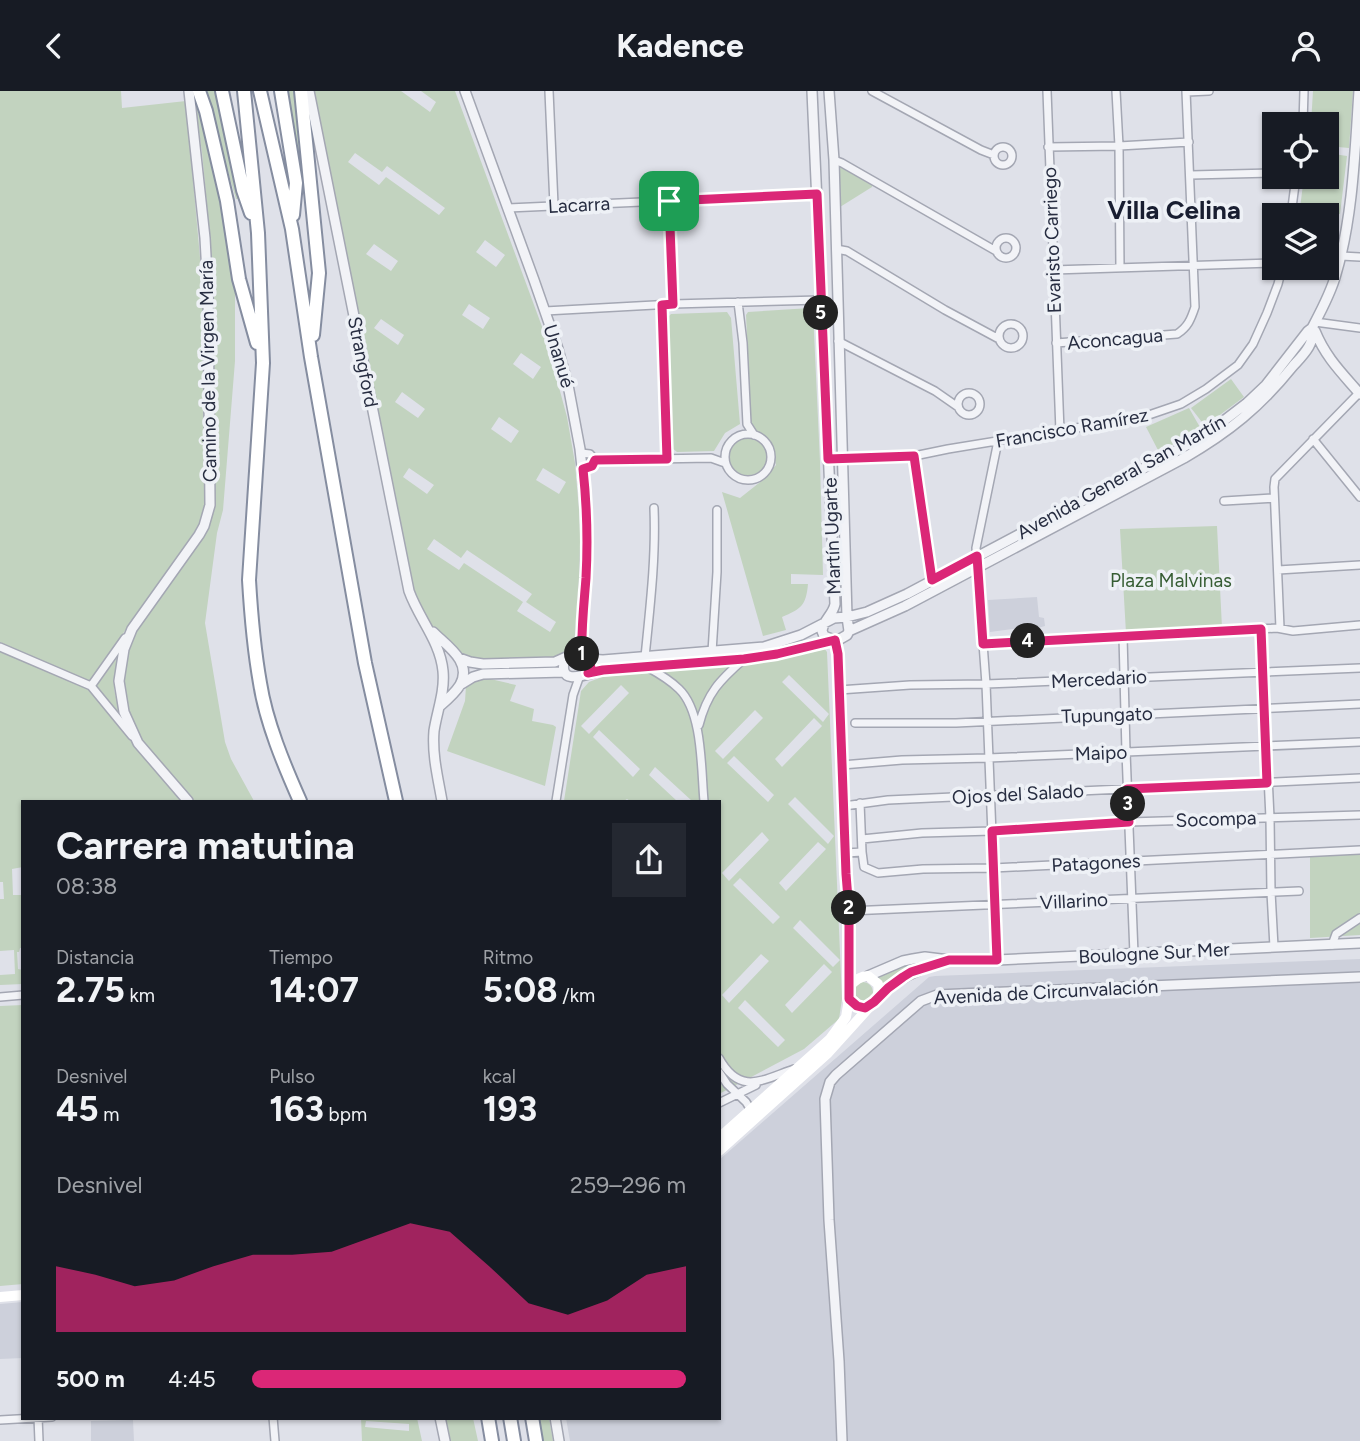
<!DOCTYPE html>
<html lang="es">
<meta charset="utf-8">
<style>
body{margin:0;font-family:Figtree,sans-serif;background:#242831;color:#f1f3f6;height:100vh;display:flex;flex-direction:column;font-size:26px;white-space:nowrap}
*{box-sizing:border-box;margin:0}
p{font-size:23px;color:#9ea1a6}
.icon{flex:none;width:38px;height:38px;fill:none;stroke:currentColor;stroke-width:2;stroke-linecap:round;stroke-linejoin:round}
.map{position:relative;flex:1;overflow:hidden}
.panel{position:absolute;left:21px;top:709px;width:700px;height:620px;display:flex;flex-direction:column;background:#171b24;border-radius:0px;box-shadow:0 2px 5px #0004}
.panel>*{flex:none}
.buttons{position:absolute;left:1262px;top:21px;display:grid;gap:14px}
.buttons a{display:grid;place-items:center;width:77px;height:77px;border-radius:0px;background:#171b24;box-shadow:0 2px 5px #0004;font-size:35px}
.pin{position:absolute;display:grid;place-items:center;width:60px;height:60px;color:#fff;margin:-30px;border-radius:14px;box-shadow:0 4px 10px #0006}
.km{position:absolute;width:35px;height:35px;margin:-18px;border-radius:50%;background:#222;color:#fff;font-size:19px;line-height:35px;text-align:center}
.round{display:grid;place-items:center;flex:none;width:74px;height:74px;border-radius:0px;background:#242831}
.head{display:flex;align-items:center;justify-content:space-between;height:119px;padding:0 35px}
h1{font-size:38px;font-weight:700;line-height:52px}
.stats{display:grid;grid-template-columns:repeat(3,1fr);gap:10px;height:119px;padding:7px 35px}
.stats div{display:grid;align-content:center}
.stats b{font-size:35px;font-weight:700}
.stats small{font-size:19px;font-weight:400}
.stats p{font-size:19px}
.chart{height:196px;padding:14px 35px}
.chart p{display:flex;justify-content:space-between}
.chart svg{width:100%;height:126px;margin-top:7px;fill:#db2777;opacity:.7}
ul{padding:0 35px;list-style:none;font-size:23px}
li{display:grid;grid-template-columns:112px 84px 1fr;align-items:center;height:52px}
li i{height:18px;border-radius:9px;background:#db2777}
header{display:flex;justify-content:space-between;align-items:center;height:91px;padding:0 35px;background:#171b24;font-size:32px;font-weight:700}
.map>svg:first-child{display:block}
.built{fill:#cdd0db}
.green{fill:#c2d3bf;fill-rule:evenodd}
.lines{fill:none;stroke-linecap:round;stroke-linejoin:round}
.minor-casing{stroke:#a4a7b3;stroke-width:10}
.tertiary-casing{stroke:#a4a7b3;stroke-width:12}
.motorway-casing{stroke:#858da0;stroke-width:16}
.minor{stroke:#f2f3f7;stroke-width:7}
.tertiary{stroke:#f2f3f7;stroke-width:9}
.secondary{stroke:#fff;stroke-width:10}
.motorway{stroke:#fff;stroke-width:12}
.route-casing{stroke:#fff;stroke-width:14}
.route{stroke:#db2777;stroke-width:9}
.labels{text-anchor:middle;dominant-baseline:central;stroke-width:7;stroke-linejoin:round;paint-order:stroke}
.street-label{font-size:19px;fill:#272d41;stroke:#eef1f6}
.park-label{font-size:19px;fill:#365d33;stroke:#eef1f6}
.district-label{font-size:26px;font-weight:bold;fill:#191e31;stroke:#eef1f6}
</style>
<header><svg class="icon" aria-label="back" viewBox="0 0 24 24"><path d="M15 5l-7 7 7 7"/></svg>Kadence<svg class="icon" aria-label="person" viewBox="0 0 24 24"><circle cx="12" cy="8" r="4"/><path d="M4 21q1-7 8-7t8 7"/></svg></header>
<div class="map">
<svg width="1360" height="1350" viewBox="0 0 1360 1350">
<rect width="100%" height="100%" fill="#dfe1e9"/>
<!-- built -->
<path class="built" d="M1037,506L1039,526L1044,527L1045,535L1031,539H1021L1020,537L990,541L988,509Z
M1360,868V1350H570L566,1327L719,1326V1069L929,886L935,885Z
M23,1211V1267L0,1268V1213Z
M133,1329L134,1350H91V1330Z"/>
<!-- green -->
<path class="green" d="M0,0H121L122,17L186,10L203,200L205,413L200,433L89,591L0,551Z
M193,0H196L227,109L235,189V270L223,419L217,442L205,532L225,651L231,668L254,710H194C148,657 99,617 136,541L208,438L215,417L210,147L202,61Z
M204,0H217L239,108H236Z
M287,0H298L307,98H304Z
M312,0H401L430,21L436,11L421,0H455L544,241L567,326L575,372L579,419L581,467L576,539L573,552L567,561L557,568C533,569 508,572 485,570C457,568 427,535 417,511C414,504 413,497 411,490ZM355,62L382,81L387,75L445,117L439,124L386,86L379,94L348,71ZM485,149L505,164L496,176L476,161ZM374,153L398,170L391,180L366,163ZM469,213L490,227L483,238L462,224ZM381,228L404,244L398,254L374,237ZM521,262L541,276L533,288L513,273ZM402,301L425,318L418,327L395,311ZM499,326L519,340L511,352L491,338ZM409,377L434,394L427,403L403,386ZM543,377L566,391L559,403L536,389ZM434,448L461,467L467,459L532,503L526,511L556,531L550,541L517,520L523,511L464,472L459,479L427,458Z
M1313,0H1353L1349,57L1327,55L1326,33H1311Z
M1327,62L1347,65L1340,123L1300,117L1304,86H1326Z
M839,75L873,92L872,96L840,116L837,77Z
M811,217L813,220L820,371L823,484L791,483V493H808C806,515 801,518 782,526L786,539L763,545L722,401L740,407L764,388L776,374L772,355L768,349L755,341L751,330L746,224L748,221Z
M727,221L731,227L740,333L725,342L714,360L677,361L672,357L666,228L671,223Z
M1231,288L1244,306L1205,335L1191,317Z
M1189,317L1201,338L1159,361L1146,336Z
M726 367a22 22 0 1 1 44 0a22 22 0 1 1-44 0Z
M1217,435L1222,537L1126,542L1120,438Z
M819,556L824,557L827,561L842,908L839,928L804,958L719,1003V710H692L655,676L649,684L677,710H630L627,708L624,710H564L581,600L589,591L602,586L758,570ZM789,584L829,623L823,631L782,591ZM621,594L629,602L589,643L581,635ZM755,619L763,627L723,668L715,660ZM814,627L822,635L782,676L775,668ZM599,639L640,678L633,686L593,646ZM734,665L774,704L768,711L727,672ZM795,706L834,745L828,753L788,713ZM762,741L769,749L729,790L722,782ZM818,751L826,758L786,800L779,792ZM740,787L780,826L773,833L733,794ZM800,829L840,869L833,876L793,837ZM761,863L769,870L729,912L722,904ZM824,873L832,881L792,922L785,914ZM745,909L785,949L778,956L738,917Z
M0,559L88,597L183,710H23V776L12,778L13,804H23V857H20L19,861H17L18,878L23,879V893L0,894V884L15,883L14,859L0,860V808H4L3,791H0Z
M117,567L114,598L120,624L96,595Z
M486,587L516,594L510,610L534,618L532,630L553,634L556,636L545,695L447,660L465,610L466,595L475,588Z
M1360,762V844L1310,847V764Z
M941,869L902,882L885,897L876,885L905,872Z
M853 901a10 10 0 1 1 20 0a10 10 0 1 1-20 0Z
M23,914V1193L0,1195V915Z
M361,1327H417L422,1350H362ZM366,1330L409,1333V1340L365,1336Z
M444,1327H473L478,1350H448Z
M535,1327H549L553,1350H539Z"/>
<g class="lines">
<!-- minor casing -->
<g class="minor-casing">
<path id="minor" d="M549,0L554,114
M872,0L981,59L994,64
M1047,0L1060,340
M1116,0L1119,55L1120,177
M1187,1L1209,0
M1303,33L1304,0
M1048,56L1119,55L1189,51
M994 65a9 9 0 1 1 18 0a9 9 0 1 1-18 0Z
M834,69L842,72L996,160
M1191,84L1274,82
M669,110L673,213
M508,117L817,103
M1291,124L1296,86
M996 157a10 10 0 1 1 20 0a10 10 0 1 1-20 0Z
M836,158L847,160L945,219L999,248
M1341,165L1360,166
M1053,179L1274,172
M738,211L743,252L747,333L754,344
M662,214L667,368
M545,220L673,213L820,209
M1315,231L1360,237
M999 245a12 12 0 1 1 24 0a12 12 0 1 1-24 0Z
M838,250L935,300L958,316
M1056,252L1177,243C1188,236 1191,228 1195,216L1186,0
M958 313a11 11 0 1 1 22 0a11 11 0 1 1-22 0Z
M725 366a23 23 0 1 1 46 0a23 23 0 1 1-46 0Z
M1313,348L1360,406
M581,362L590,363L595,369L711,367L725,372
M914,365L932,489
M828,368L914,365L948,358L1143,326L1181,313L1206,298L1238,274L1253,253L1267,222L1278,193L1282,177
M1224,410L1274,407
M1278,479L1360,474
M1280,537L1274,396L1275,388L1359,302
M1261,538L1270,727L1271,801L1274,856
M1123,545L1126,661L1134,863
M983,553L1277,537L1293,540L1360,534
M0,556L91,595L132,645
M712,561L717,481V419
M645,566C650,516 656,467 654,417
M647,576C658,582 670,589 679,598C703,621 701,679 704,710
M91,595L125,547
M839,599L910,594L986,593L1360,577
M855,632H956L1360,613
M699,634C707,602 720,589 744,568
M842,674L902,669L988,667L1360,651
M556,710L573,604L579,587
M860,712L862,761
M844,715L888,709L1360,687
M862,748L922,742L992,740L1129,731L1360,724
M846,762L862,761L864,776L878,782L923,778L993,777L1360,759
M849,820L1299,800
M1332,854L1336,843L1360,827
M997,869L986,593L976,457L998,350
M0,906L23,904
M719,967C740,1005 762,989 794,978
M719,981L727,993L746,1011L751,1019
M719,1012L756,994
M38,1326L39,1350
M273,1326L275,1350
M0,1329L52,1326"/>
</g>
<!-- tertiary casing -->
<g class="tertiary-casing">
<path id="tertiary" d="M309,0L409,500C419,528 440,550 443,580C445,601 437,620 434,640C432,664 438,687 442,710
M465,0L534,189L558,258L568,294L580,358L587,423L585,488L581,544L582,564
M812,0L835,513C833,524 823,529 822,540L824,545L832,548
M829,0L834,69L847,526L849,540
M1315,240C1326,267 1342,282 1360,303
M433,541C447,555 473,571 460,594C455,602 447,609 440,615
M835,549L838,563L846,783L849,820V908
M459,567L470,571L483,573L555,571L575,562L585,566
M565,567C556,598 589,582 603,579L744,568L777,563L840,548L847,544L849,540L905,515L1184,367C1229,341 1260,316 1293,275C1302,265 1316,252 1312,237
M588,568L603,569L764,556L801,544L834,527L847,526L867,521L907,503L1182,357L1217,335L1247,312L1266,294L1308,240L1312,237C1321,220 1331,202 1336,183C1353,126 1355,59 1359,0
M460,594L473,586L483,583L564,581
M188,710L138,652L124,621L119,590L124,558L132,538L199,444L204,435L210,414L208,201L205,147L189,0
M868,885L903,870L913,868L925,866L949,869H997L1360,852
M877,908C900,885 915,880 945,870
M440,1326L445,1350
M555,1326L559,1350
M842,1350L839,1270L829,1129L825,1008L830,991L836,984L921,910L937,904L1360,886"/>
</g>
<!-- motorway casing -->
<g class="motorway-casing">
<path id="motorway" d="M199,0L206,20L227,110L239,188L257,252
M222,0L243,99L251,122
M244,0L258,142L263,272L249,489C251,523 254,558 260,592C266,631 284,674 300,710
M260,0L292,138L311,266L365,572L396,710
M281,0L296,92L293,124
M301,0L319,182L313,244
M488,1326L492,1350
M510,1326L514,1350
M532,1326L536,1350"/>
</g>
<!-- minor -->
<use href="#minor" class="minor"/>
<!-- tertiary -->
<use href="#tertiary" class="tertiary"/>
<!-- secondary -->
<path class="secondary" d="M849,908C862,925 882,914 878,893L868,885C860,885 854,890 849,896
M719,1047L830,948L846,926L849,908
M719,1060L828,962L874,911
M0,1206L23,1204"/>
<!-- motorway -->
<use href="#motorway" class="motorway"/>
</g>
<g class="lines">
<!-- route casing -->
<g class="route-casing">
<path id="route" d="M817,103L828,368L914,365L932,489L977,465L983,553L1261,538L1267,692L1127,698L1129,731L992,740L997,869H949L911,881L903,886L888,897L874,911L865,917L857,915L849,908V820L846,783L838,563L835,549L777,563L744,568L603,579L588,582L591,578L590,571L582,564C581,538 584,513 586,487C588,450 587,415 583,378L592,375L595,369L667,368L662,214L673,213L669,110Z"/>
</g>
<!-- route -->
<use href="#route" class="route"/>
</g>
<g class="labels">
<!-- street labels -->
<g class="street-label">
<text transform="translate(579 114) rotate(-3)">Lacarra</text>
<text transform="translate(1052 149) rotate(-92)">Evaristo Carriego</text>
<text transform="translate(1115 248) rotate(-5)">Aconcagua</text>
<text transform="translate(559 265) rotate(73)">Unanué</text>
<text transform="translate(363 271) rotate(79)">Strangford</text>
<text transform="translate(208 280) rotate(-91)">Camino de la Virgen María</text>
<text transform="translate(1072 337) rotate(-10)">Francisco Ramírez</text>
<text transform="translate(1121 386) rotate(-29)">Avenida General San Martín</text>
<text transform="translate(832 445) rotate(-92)">Martín Ugarte</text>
<text transform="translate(1099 588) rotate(-3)">Mercedario</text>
<text transform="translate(1107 624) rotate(-2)">Tupungato</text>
<text transform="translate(1101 662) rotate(-2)">Maipo</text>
<text transform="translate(1018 703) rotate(-3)">Ojos del Salado</text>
<text transform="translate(1216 728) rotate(-2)">Socompa</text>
<text transform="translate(1096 772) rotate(-3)">Patagones</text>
<text transform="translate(1074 810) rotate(-3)">Villarino</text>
<text transform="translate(1154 862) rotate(-3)">Boulogne Sur Mer</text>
<text transform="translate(1046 901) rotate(-3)">Avenida de Circunvalación</text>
</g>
<!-- park labels -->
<g class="park-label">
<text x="1171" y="489">Plaza Malvinas</text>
</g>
<!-- district labels -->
<g class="district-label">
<text x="1174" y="119">Villa Celina</text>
</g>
</g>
</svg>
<div class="buttons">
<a><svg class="icon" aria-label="locate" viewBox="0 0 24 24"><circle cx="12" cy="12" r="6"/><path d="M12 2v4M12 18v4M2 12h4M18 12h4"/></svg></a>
<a><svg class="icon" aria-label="layers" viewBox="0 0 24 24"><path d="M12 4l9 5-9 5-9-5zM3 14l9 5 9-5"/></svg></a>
</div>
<div class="pin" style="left:669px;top:110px;background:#1e9e55"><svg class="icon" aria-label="arrive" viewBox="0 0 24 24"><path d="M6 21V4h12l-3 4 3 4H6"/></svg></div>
<b class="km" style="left:582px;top:563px">1</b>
<b class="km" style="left:849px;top:817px">2</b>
<b class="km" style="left:1128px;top:713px">3</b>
<b class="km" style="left:1028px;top:550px">4</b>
<b class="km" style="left:821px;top:222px">5</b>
<section class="panel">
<div class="head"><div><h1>Carrera matutina</h1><p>08:38</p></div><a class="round"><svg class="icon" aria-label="share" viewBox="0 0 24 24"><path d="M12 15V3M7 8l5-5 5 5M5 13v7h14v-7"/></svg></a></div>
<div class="stats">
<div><p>Distancia</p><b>2.75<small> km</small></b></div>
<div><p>Tiempo</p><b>14:07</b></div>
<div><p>Ritmo</p><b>5:08<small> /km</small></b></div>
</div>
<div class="stats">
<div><p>Desnivel</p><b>45<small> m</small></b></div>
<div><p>Pulso</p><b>163<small> bpm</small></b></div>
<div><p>kcal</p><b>193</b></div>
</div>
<div class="chart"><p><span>Desnivel</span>259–296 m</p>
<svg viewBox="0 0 160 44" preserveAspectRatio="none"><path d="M0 44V21L10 24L20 28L30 26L40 21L50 17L60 17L70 16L80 11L90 6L100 9L110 21L120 34L130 38L140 33L150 24L160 21V44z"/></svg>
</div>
<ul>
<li><b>500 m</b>4:45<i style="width:100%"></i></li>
</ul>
</section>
</div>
